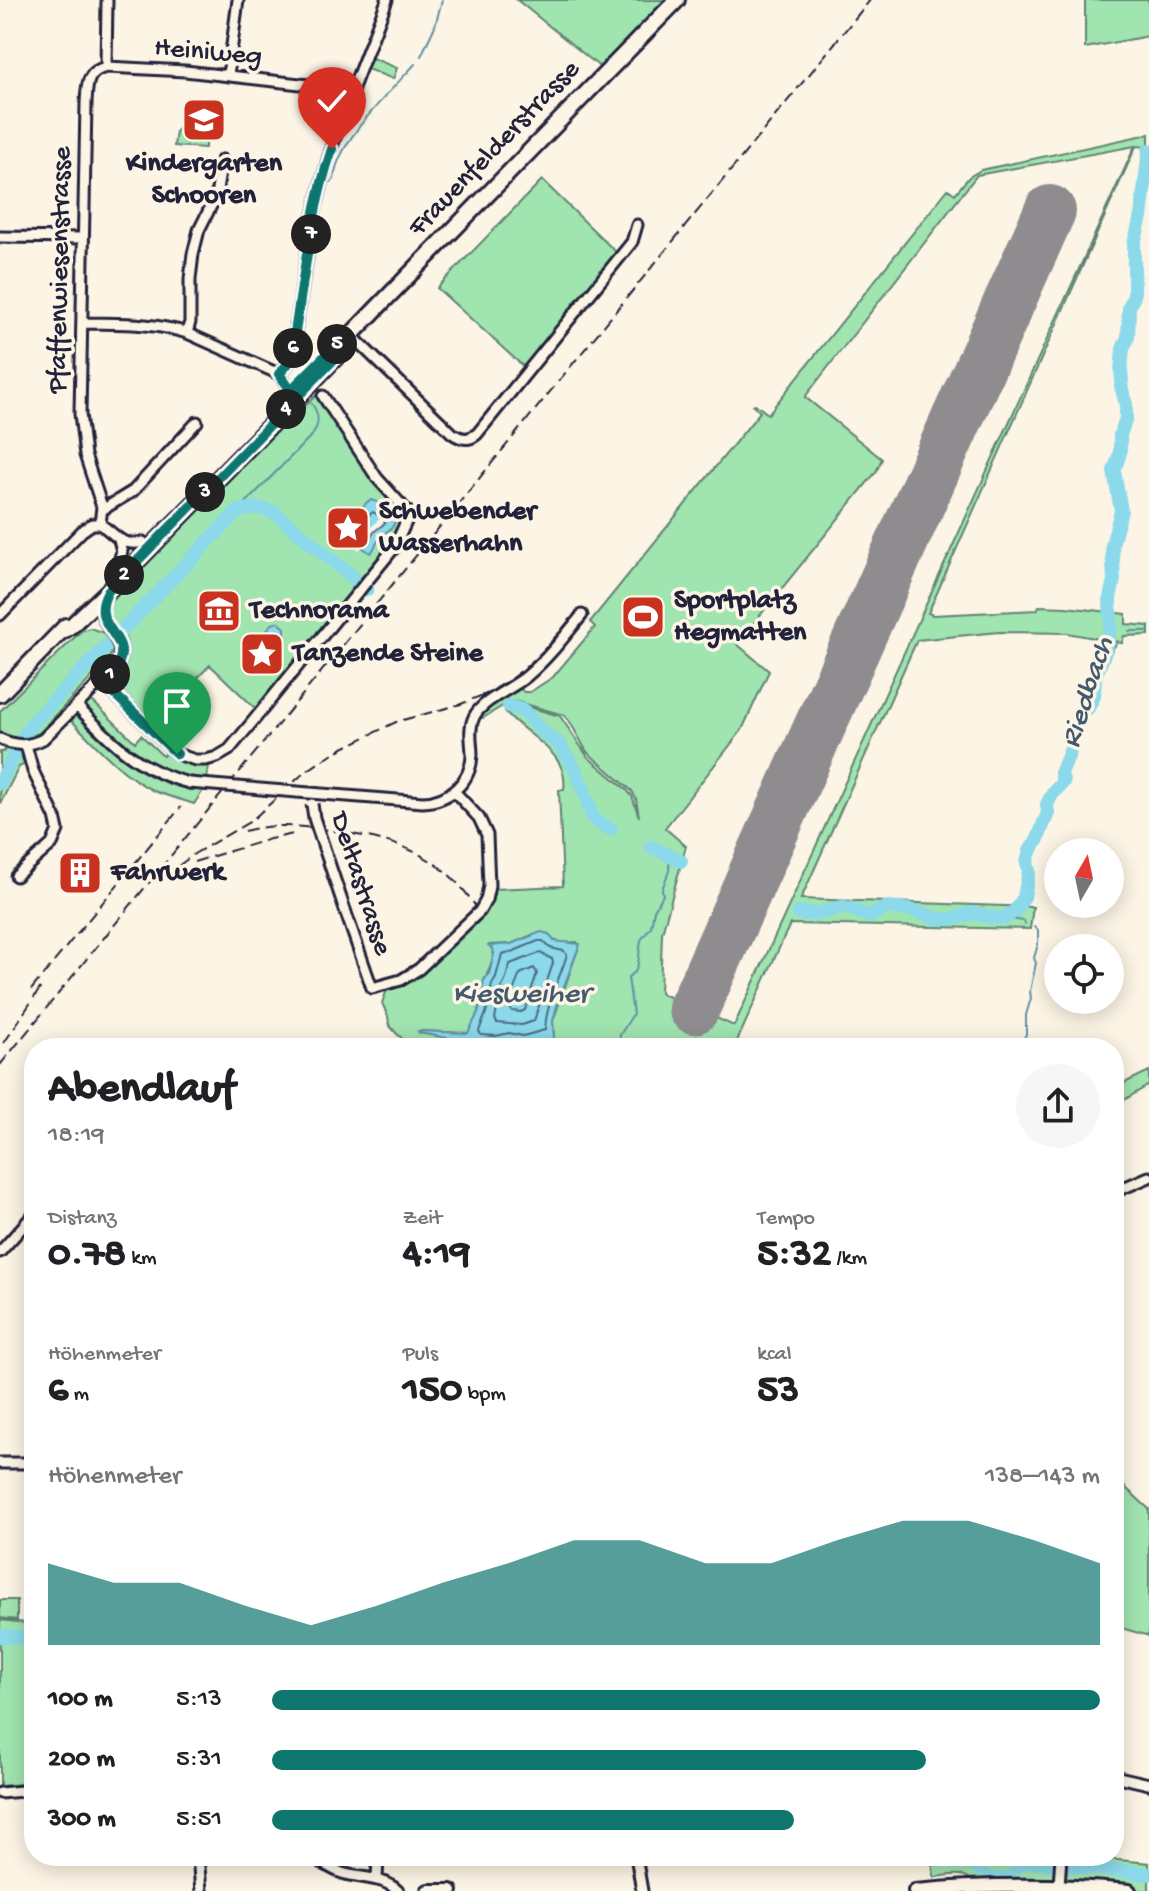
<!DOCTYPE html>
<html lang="de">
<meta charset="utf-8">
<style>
body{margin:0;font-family:"Gochi Hand",sans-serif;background:#f6f6f6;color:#202124;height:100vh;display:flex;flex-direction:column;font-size:30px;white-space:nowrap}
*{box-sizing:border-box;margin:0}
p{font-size:26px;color:#757577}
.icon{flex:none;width:44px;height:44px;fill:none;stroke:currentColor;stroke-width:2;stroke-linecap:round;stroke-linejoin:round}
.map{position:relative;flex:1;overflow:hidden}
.panel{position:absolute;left:24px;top:1038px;width:1100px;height:828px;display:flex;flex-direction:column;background:#fff;border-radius:32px;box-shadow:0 4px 20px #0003}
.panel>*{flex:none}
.needle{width:52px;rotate:9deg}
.buttons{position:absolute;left:1044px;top:838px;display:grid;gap:16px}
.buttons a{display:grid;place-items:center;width:80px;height:80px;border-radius:50%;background:#fff;box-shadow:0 4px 20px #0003;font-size:40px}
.pin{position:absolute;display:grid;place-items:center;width:68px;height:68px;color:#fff;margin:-82px -34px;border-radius:50% 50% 50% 0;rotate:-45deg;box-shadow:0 0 8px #0007}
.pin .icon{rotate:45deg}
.km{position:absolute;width:40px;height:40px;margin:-20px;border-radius:50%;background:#222;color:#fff;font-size:22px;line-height:40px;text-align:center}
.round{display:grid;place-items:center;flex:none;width:84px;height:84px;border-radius:42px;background:#f6f6f6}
.head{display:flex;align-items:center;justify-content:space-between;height:136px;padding:0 24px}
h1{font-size:44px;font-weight:700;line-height:60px}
.stats{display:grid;grid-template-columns:repeat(3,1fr);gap:12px;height:136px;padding:8px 24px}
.stats div{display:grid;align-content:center}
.stats b{font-size:40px;font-weight:700}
.stats small{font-size:22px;font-weight:400}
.stats p{font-size:22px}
.chart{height:224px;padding:16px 24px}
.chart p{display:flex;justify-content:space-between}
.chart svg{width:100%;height:144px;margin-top:8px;fill:#0f766e;opacity:.7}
ul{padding:0 24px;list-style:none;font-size:26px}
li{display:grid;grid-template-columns:128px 96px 1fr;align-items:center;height:60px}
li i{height:20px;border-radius:10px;background:#0f766e}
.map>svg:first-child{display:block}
.green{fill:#a0e4af;stroke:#618375;stroke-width:2;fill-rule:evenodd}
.water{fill:#8bd9ea;stroke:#6190a4;stroke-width:2}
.pier{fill:#fcf5e5}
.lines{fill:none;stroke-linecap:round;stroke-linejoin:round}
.shore{stroke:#4c6b81;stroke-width:2}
.stream{stroke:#6190a4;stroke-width:2}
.canal{stroke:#8bd9ea;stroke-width:8}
.river{stroke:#8bd9ea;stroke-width:14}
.runway{stroke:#8f8c90;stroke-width:52}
.street-casing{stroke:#22223b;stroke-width:15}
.secondary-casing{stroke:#22223b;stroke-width:18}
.primary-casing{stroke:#22223b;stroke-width:20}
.street{stroke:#fcf5e5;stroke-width:9}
.secondary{stroke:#fcf5e5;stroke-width:12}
.primary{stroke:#fcf5e5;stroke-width:14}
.rail{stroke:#22223b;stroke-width:2;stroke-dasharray:12 6;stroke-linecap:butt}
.street-bridge-casing{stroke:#22223b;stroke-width:15;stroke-linecap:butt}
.street-bridge{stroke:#fcf5e5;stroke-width:9}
.route-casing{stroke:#fff;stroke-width:16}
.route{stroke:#0f766e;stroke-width:10}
.labels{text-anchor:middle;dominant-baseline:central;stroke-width:7;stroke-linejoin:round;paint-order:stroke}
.street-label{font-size:28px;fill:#22223b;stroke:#fcf5e5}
.poi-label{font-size:28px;font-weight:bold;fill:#22223b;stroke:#fcf5e5;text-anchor:start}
.water-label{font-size:30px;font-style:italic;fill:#425970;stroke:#fcf5e5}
</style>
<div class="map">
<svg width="1149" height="1891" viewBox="0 0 1149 1891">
<rect width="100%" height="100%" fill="#fcf5e5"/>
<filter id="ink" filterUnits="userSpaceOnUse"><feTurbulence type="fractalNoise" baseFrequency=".0125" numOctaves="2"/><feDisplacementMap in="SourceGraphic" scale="16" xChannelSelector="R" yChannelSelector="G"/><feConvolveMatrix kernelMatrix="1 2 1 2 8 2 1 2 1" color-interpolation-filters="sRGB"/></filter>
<g filter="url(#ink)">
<!-- green -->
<path class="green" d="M517,0H677L606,72Z
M1085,0H1149V36L1085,48Z
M372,58L397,68L393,79L367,69Z
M182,125H206L205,148L174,146L176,131Z
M1149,134V147L1136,146L928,613L933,615L1037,610L1039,606L1066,607L1126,614V624L1149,626V635L1124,636L1122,643L1067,633L999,632L917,640L801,899L1033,907L1030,929L790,924L734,1048H413L397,1034L389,1025L388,1016L382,1003L388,987L415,976L424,970C445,951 490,916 493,889L563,886L559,790L564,789C569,751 526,737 505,711L506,707L514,703L560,716L588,757L627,790L632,796L639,817L636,799L632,791L587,752L570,722L564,715L514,701L509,702L483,718L476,713L516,685L524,692H530L553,677L595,627L590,622L760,412L753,405L755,404L768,414L948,189L955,194L969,177L981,170ZM1135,146L734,1026L660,993L662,933L686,846L665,828L742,730L769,671L737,644L876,472L882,459L805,397L977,175ZM534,934L562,943L577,942L579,946L553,1021L554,1040L530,1042L526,1045L515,1042L418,1031L468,1033C473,1025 477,1017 479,1008C481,1000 481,990 484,982C488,970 498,957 490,945L511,944Z
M542,180L617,253L525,368L437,288Z
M320,391L339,422L402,509L403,515L395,538L257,710L210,665L149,728L108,687C123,669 134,662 125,637L113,650L108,660L39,733C25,739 14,740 0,732V711L81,631L90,628L104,633L109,628L103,601L284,419L295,416Z
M87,696L135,742L141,735L163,756L170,749L177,754L210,759L206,786L194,804C180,799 165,796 152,790C119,773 93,742 67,716Z
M6,749L19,753L25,764L19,767L0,804V752H3Z
M1149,1071V1085L1114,1106V1088Z
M1115,1478L1149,1509V1636L1114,1626Z
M0,1600H17V1620L0,1618Z
M0,1620L34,1624V1783L0,1786Z
M932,1856H1077L1149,1863V1891L974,1886C970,1869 948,1876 934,1877Z"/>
<!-- water -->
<path class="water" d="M371,500L377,502L395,519C394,531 387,529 380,538C377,542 374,549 371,553C366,551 344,533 342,529L345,519L359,513L367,502Z
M278,622L285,628V637C280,642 274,645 267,642L264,638C266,630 269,624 278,622Z
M541,932L549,934L554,941L580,944L558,1002L553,1021L554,1040L530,1042L526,1045L509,1041L498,1044L475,1043L419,1033L418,1031L468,1033L479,1011L484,980L489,974L494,954L493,949L489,946L511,944Z"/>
<!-- pier -->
<path class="pier" d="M380,518L385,523L359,550L354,545Z"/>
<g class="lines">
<!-- shore -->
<path class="shore" d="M373,512L384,519L385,523L375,531L370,538L366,539L355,529L354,526Z
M538,941H543L550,948L564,951L567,955C559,980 546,1004 545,1030L523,1036L509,1033L496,1036L481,1035L479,1031L486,1013L492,984L496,977L502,954L514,951Z
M540,953L552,959L553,963L534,1021L522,1025L497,1023L495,1019L501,989L505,981L510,964Z
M534,968L537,973L525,1010L521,1012L512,1011L510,1007L512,994L520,974Z"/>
<!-- stream -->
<path class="stream" d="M421,56L435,26L442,0
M324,203L329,183L334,180C335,143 391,91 415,64
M301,327L321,218
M297,364L300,336
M236,513L313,434C320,423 319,414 312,404
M1129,631H1149
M1097,667L1106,660L1118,641
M1004,918L1024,921L1025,924
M619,1048L620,1035L633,1014L628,977L635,972L638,964L641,940L651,927L654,910L663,895L662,889L669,871L670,855
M1020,1048L1026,1034V1015L1031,998L1030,991L1036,963L1034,958L1038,944V930L1034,927"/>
<!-- canal -->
<path class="canal" d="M953,1858L954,1860C971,1865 987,1880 1005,1876C1013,1874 1022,1867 1029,1862"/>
<!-- river -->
<path class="river" d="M509,706L524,711L539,729L559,744L575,769L586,795L592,817L599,823L611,829
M0,783L25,734L34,721L236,513C250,507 261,507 275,513L367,589
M651,847L681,861
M798,913C807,914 816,915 826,912C833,910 837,906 845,907C854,909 862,915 871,916L883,909L889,907L916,911L938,919H951L973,913L993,918H1004L1015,911L1024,897L1029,871L1027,863L1030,851L1038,839L1043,825L1048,813L1047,804L1053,793L1063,782L1061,773L1071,749L1077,721L1081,714L1088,708L1094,696L1095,677L1105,652L1111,625L1110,598L1114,580L1112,545L1121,511L1114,471L1120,453V435L1126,418V404L1121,386L1122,380L1121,371L1123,349L1128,337L1129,307L1134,296V244L1141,217L1149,150
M0,1636L34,1638
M999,1856L1029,1862L1149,1874"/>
<!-- runway -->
<path class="runway" d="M694,1008L1050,211"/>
<!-- street casing -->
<g class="street-casing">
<path id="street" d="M106,67L107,0
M228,75L238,0
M0,237L83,238
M82,323C117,324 153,322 187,333L279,374
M187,333L190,322V279L193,254L199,230L216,196L222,160
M351,335L452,433C460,439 469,441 477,434L632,242L637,225
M291,390L279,374L287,365L291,357C302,296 307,234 324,174C340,115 366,57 387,0
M102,510L133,491L197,422
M100,524L102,507L85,455L80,414L86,104C87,85 86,71 107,67L185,71L353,90
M100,524C117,535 120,547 143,542
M117,568L122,551L119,540
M0,615L82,531L92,524H100
M102,682L177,754L195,760H206L217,757L229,750L254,720L394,548L406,522L407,511L377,478L323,396
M77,706C111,742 140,771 189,783
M0,739C15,746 28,747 43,739L116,667C132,636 93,629 104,598
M297,792L423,802C449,801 471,782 472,755C472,743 468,729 474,717C482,700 512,689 527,676C548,658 565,636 582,615
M16,876L52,844L58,830L55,817L33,771L26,745
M346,913L372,988L401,980L419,969L480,911L486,900L489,886L487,835L479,818L454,791
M1114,1192L1149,1177
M0,1252L34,1214
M0,1463H34
M1114,1776L1149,1784
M0,1793L34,1790
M198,1856L201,1891
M313,1856C322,1863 331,1869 342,1873C361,1879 383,1876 398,1891
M636,1856L642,1891
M377,1880L378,1856
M1059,1886L1061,1856"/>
</g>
<!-- secondary casing -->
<g class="secondary-casing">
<path id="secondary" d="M428,1891H451
M915,1891C986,1884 1058,1884 1129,1891"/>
</g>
<!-- primary casing -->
<g class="primary-casing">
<path id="primary" d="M61,632L72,625L108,591L297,398L342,351L351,335L378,307L677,0
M0,694L66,626"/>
</g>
<!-- street -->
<use href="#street" class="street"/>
<!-- secondary -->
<use href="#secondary" class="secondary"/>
<!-- primary -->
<use href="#primary" class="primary"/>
<!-- rail -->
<path class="rail" d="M480,697C523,676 547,648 577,611
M244,831C275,823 303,826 335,831C396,841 440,852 476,907
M194,862L270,839L293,834
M164,877L194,854L251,821L304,773L333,753L396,722L461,704L490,692
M31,990L181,807
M4,1043L43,984
M0,1065L870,0"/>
<!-- street-bridge casing -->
<g class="street-bridge-casing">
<path id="street-bridge" d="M189,783L297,792
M312,804L314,818L346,913"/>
</g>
<!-- street-bridge -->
<use href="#street-bridge" class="street-bridge"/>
</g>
</g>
<g class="lines" filter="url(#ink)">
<!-- route casing -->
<g class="route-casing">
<path id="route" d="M177,754L102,682C108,676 115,670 119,662C131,634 88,627 108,591L340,353L351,335L337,344L291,390L279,374L287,365L291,357C303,287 309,216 332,149"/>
</g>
<!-- route -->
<use href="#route" class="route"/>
</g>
<!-- icons -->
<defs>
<g id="school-square" transform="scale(2.3)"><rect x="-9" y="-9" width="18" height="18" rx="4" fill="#c8321e" stroke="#fcf5e5"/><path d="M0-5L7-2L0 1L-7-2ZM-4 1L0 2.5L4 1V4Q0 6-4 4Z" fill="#fff"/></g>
<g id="sight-square" transform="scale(2.3)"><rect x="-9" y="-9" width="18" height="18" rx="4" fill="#c8321e" stroke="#fcf5e5"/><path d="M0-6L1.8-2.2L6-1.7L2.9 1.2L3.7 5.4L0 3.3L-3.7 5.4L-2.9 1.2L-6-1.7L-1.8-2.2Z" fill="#fff"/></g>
<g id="museum-square" transform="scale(2.3)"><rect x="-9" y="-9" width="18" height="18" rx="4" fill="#c8321e" stroke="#fcf5e5"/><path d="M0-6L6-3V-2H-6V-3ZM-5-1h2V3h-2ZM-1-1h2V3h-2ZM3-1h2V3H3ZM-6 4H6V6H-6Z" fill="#fff"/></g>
<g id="stadium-square" transform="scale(2.3)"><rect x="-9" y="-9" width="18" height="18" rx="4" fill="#c8321e" stroke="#fcf5e5"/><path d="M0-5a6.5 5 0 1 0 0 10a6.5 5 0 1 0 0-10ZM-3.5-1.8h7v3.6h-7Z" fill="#fff"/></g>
<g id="building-square" transform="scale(2.3)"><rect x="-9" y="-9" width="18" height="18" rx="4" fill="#c8321e" stroke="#fcf5e5"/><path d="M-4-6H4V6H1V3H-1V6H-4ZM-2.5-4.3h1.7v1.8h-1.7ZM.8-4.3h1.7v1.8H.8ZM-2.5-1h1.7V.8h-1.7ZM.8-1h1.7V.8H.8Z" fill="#fff"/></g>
</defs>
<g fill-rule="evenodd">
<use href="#school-square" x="204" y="120"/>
<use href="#sight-square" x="348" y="528"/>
<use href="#museum-square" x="219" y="611"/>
<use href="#stadium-square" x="643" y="617"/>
<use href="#sight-square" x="262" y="654"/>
<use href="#building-square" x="80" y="873"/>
</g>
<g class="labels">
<!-- street labels -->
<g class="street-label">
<text transform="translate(208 53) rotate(5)">Heiniweg</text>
<text transform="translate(495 149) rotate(-46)">Frauenfelderstrasse</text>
<text transform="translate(61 270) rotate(-89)">Pfaffenwiesenstrasse</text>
<text transform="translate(360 884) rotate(72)">Deltastrasse</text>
</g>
<!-- poi labels -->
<g class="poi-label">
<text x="204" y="164" text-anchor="middle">Kindergarten<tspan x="204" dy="32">Schooren</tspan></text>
<text x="379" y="512">Schwebender<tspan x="379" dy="32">Wasserhahn</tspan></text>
<text x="674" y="601">Sportplatz<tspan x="674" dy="32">Hegmatten</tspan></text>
<text x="250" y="611">Technorama</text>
<text x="293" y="654">Tanzende Steine</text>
<text x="111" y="873">Fahrwerk</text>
</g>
<!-- water labels -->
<g class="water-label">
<text transform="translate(1089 693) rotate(-72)">Riedbach</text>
<text x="521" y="995">Kiesweiher</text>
</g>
</g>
</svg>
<div class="buttons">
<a><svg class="needle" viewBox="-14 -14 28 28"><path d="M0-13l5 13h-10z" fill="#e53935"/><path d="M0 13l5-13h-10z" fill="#757577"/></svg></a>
<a><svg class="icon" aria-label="locate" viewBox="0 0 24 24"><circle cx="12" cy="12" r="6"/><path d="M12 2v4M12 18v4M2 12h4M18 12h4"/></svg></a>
</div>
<div class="pin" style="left:177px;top:754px;background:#1e9e55"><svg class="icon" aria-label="arrive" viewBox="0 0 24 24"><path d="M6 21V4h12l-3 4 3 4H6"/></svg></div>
<div class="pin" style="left:332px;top:149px;background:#d93025"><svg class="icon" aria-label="check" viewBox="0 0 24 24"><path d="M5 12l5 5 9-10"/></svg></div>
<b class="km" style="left:110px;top:674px">1</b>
<b class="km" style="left:124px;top:575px">2</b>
<b class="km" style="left:205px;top:492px">3</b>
<b class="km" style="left:286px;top:409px">4</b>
<b class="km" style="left:337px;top:344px">5</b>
<b class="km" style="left:293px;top:348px">6</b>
<b class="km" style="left:311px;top:234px">7</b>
<section class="panel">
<div class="head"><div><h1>Abendlauf</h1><p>18:19</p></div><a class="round"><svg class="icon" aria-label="share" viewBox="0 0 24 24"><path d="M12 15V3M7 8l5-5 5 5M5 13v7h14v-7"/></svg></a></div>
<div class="stats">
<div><p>Distanz</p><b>0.78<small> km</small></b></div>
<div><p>Zeit</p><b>4:19</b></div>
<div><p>Tempo</p><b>5:32<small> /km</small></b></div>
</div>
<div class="stats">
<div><p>Höhenmeter</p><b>6<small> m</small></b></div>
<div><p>Puls</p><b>150<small> bpm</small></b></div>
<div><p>kcal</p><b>53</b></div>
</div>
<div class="chart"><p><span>Höhenmeter</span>138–143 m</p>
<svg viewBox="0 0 160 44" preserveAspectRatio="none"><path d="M0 44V19L10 25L20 25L30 32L40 38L50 32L60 25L70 19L80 12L90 12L100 19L110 19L120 12L130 6L140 6L150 12L160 19V44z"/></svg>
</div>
<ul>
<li><b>100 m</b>5:13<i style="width:100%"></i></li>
<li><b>200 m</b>5:31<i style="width:79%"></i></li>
<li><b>300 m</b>5:51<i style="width:63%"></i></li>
</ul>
</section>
</div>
